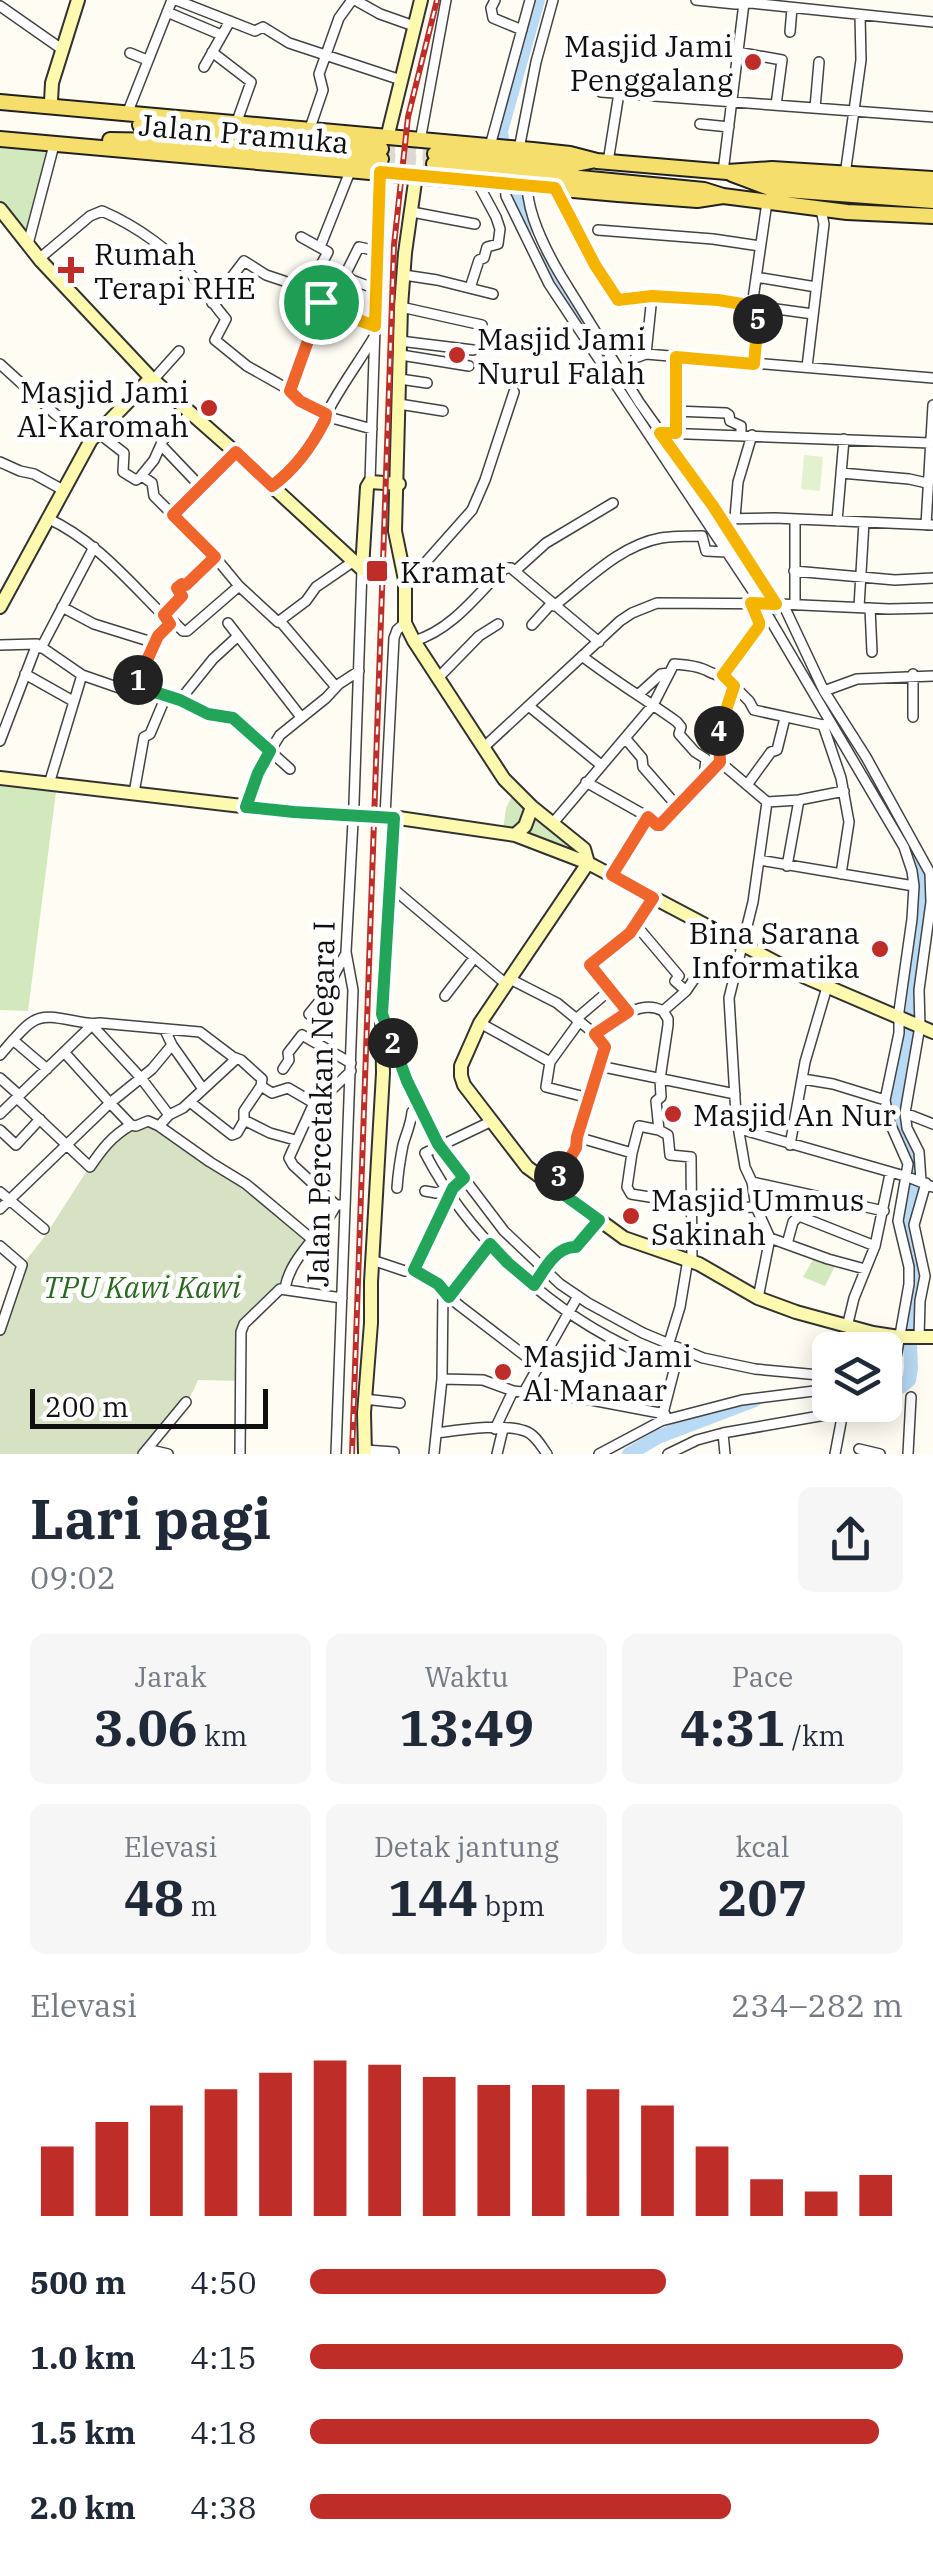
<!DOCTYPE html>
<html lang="id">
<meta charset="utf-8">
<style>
body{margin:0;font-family:"IBM Plex Serif",serif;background:#f6f6f7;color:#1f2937;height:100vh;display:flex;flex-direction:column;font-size:38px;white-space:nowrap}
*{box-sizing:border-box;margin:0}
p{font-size:32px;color:#747a83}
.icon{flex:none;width:55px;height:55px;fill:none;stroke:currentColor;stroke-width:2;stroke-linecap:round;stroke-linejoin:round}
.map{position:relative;height:1454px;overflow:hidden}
.details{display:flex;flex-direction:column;background:#fff;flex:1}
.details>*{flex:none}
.buttons{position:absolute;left:812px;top:1332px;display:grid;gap:20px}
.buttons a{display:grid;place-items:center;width:90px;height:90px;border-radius:15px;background:#fff;box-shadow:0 5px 25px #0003;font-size:50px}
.scale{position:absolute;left:30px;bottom:25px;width:238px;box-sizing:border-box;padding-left:10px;border:5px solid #101010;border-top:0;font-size:28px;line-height:35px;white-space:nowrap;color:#101010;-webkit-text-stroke:8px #fff;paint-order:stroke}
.pin{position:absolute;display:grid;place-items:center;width:85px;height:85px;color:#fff;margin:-42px;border:5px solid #fff;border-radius:50%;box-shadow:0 2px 10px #0007}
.km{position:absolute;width:50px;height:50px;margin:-25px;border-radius:50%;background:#222;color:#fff;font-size:28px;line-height:50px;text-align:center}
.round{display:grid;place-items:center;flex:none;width:105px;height:105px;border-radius:15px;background:#f6f6f7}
.overview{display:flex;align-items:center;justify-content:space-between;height:170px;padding:0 30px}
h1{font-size:55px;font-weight:800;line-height:75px}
.figures{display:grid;grid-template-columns:repeat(3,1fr);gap:15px;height:170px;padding:10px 30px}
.figures div{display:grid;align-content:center;border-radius:15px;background:#f6f6f7;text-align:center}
.figures b{font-size:50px;font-weight:800}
.figures small{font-size:28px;font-weight:400}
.figures p{font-size:28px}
.chart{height:280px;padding:20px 30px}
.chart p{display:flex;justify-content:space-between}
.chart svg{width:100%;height:180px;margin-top:10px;stroke:#bf2d29;stroke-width:6}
ul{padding:0 30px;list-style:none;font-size:32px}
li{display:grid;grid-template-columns:160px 120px 1fr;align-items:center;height:75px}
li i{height:25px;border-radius:12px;background:#bf2d29}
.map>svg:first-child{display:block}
.green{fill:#d1e9bc}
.cemetery{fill:#d6e2c3}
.pitch{fill:#e2f1ce}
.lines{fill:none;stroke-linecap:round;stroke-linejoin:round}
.river{stroke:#b9daf5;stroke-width:14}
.primary-tunnel{stroke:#dbd9d1;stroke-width:14;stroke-dasharray:14 7;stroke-linecap:butt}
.street-casing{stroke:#434343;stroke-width:12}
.secondary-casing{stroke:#323232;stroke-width:16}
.primary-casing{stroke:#212121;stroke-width:18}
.street{stroke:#fff;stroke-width:9}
.secondary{stroke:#fdfab0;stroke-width:12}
.primary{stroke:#f6de6c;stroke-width:14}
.rail-casing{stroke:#bf2d29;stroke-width:6}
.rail{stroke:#fff;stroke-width:2.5;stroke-dasharray:8;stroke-linecap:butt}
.split-1-casing{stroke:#fff;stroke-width:20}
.split-2-casing{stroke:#fff;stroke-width:20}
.split-3-casing{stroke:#fff;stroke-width:20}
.split-4-casing{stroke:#fff;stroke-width:20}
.split-5-casing{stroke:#fff;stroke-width:20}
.split-6-casing{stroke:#fff;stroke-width:20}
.split-1{stroke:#f0652b;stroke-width:12}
.split-2{stroke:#22a559;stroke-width:12}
.split-3{stroke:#22a559;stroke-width:12}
.split-4{stroke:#f0652b;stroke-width:12}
.split-5{stroke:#f5b400;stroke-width:12}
.split-6{stroke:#f5b400;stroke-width:12}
.poi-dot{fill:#bf2d29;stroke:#fff;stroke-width:4}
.labels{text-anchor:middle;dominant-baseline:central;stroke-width:10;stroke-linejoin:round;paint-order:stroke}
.poi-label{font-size:30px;fill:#101010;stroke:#fff;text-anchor:start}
.street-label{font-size:30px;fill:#101010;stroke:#fff}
.park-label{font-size:30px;font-style:italic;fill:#2a6820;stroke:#fff}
</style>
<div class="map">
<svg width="933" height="1454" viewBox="0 0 933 1454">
<rect width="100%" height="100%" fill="#fffdf3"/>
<!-- green -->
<path class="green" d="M0,131L10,132L11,141L54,145L28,244L0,209Z
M0,778L57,784L28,1011L0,1010Z
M512,796L569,839L564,851L503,829L506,808Z
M814,1258L835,1266L825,1286L803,1277Z"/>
<!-- cemetery -->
<path class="cemetery" d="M144,1122L246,1184L313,1240L285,1288L244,1324L241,1381L198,1380C188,1408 162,1431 143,1454H0V1331L22,1265L45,1236L102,1147Z"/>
<!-- pitch -->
<path class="pitch" d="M804,455L823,457L820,491L801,489Z"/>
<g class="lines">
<!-- river -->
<path class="river" d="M502,139L501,131L538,0
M515,193L525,231
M540,259L603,359
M671,453L770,613
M885,1385L901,1387L909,1380L911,1368L909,1318L916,1274L904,1222L917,1176L913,1158L895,1122V1103L906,1056L923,905L924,877L902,839
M629,1454L658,1437L755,1400"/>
<!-- primary-tunnel -->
<path class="primary-tunnel" d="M381,149L435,154
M381,159L434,164"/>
<!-- street casing -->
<g class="street-casing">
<path id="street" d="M176,0L255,31L263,27L289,43L401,80
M355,0L380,14L414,26
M495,0L491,8L493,18L522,30
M696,0L735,4L751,3L933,22
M0,6L63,50
M167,12L219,34
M790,32L792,8
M212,52L251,82L236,124
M737,52L782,60L776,105
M130,53L147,60
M204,67L230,21
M601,92L933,117
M815,108L819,62
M127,114L172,0
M700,124L729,127
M309,131L323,90L319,74L339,18L352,0
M420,141L446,0
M490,146L530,0
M519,149L536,62L553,0
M608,162L619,93
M723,172L744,3
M845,175L861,60L860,15
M505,183L506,196L549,284L754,593L756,604
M527,185C528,216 545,249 561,276L639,402L713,506L777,604
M555,188L595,265L616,298L620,300L652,296
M412,212L475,224
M598,230L713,239L760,246
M301,237L328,252L306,292
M28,244L54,145
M320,247L351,169
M40,258L90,216L102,211C137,226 173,252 197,281C208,294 215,307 226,319L215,340L247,366L293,392L300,401L332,418L372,429
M404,275L437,280L493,294
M756,277L816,287
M470,288L479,260L484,258L487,247L498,244L500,229L496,217L476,180
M376,289L352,280L345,275L359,247L377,251
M212,303L244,261L266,275L284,281L313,295L329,307L375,326
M752,306L767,202
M401,307L482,325
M400,341L473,350
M646,354L652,296L718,301L813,314
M401,355L469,366
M636,355L638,357L646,354L933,378
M0,364L55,414L91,440
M754,364L760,307
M807,367L824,224L821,210
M400,379L427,383
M153,380L179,351
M290,391L309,337L305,330L321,302
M399,404L443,411
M675,411L726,413L729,415L730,421L741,426V435
M97,432L124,453L123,472L136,480L142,476L152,483L154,496L215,557L239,586L278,622L306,601L316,587L354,561
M661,433L930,443
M676,433V357
M161,445L201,487
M0,462L20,471L34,474L63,490
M841,473L909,479L927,483
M141,476L154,460L163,440L191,413
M370,482L380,172
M272,486C299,466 314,440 328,411C341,386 359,362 374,337
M173,515L235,452
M735,518L738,482L752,435
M722,519L775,518L933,525
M837,521L844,439
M926,525L933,405
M515,571L546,543L613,503
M794,571L895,580L933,578
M405,580L417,572L472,510L485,480L514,392
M761,604L904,847L912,871L914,886L912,919L899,1011V1033L885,1100L889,1121L908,1164L898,1221L909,1267V1284L892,1380L885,1382
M783,604L824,691L866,757L930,873L931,902L919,990L920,1026L905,1113L907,1128L919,1152L921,1181
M795,604V519
M554,606C586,581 620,545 661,538C674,536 689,536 702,536L706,551L727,552
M62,607L94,624L155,643
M859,607L864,522
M870,608L872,652
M163,615L183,596L177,589L181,584L185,585L215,557
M280,621L336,687
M228,623L301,717
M169,624L174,622L183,631H187L239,586
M532,625L551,604
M414,641C449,631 474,599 498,574L506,568H511L599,642
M0,645L37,644L82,675L131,692C146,671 151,644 169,624V621C130,583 97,541 47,518
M41,648L94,547
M582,656C613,680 645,699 677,722L681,727L679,734L695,752L706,759L704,777
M25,674L73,701
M723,675L759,627L758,618L751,603
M438,678L479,636L498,624
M136,686L180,700L213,659L238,636
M824,691L857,679L933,676
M639,694L661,674L669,673
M180,700L208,714L233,718L270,751L257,773L247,807
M530,707L601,765
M913,717V674
M823,725L841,778L849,822L841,874
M625,738L642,758L643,767L677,806
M0,741L37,644
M483,748L620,621L632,613L657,603L780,604L889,609L933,608
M720,762L718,732L735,686
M290,769L270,751L280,735L326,698L339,684L359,671
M586,782L648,817L658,826L720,762L767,802L753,902L729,998L736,1115L745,1167L752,1182L756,1207L770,1238L758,1298
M49,784L82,675
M747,785L771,752L777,750L785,718
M134,793L144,737L150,734L166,696
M767,802L799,800L844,791
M385,816L394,638L397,630L405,623
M553,823L653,705L674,664C684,665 693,665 703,669C711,672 714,676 723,675L749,701L754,710L823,725L829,722
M759,860L914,886
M787,866L799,800
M612,875L648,817
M390,886L506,984
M636,925L679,976L675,981L686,991
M510,979L557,1003L595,1034L605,1047L577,1137L576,1148L552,1186
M445,996L474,958
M663,1011L668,1019V1025L660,1079L661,1097L656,1101L659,1130L668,1135L670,1155L691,1157L692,1261
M663,1011L686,991L697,975
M628,1012L589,965L630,933L653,898
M309,1014L322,998L345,955
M576,1019L610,990
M386,1020L407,1081L438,1144L504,1231L560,1284L588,1303L643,1333L703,1358L755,1369L830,1376
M579,1022L550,1062L546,1087L589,1098
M480,1023L550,1062
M165,1030L172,1045L203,1089
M595,1034C613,1021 641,998 663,1011
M13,1040C19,1034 25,1026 32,1022C50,1009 80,1027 100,1023L200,1032L233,1057L241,1060L262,1079L261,1086
M64,1052L110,1103L152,1069L172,1045
M0,1055L13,1040L47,1069
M599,1066L735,1094
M283,1069L289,1060L288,1053L302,1035L351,1063
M0,1078L19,1095
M803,1079L833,1084L885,1100
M261,1086L272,1093L288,1088L312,1102L313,1105L289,1158L293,1165L336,1205H345
M17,1098L90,1167C102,1149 112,1136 131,1125L136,1126L148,1121L159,1126L169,1115L183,1108L236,1059
M190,1102L232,1135L237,1133L244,1121L248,1122L270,1133L295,1140
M313,1103L320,1101L351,1071
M905,1113L933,1124
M0,1114L92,1025L141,1078L169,1115
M244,1121V1111L261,1086
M492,1121L425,1153C469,1238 551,1313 639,1352C651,1357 664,1359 676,1363L661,1421
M159,1126L210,1162L246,1184L313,1240
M740,1129L908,1177L933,1187
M0,1130L16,1145L40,1119
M577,1137L632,1153L627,1187L631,1194L668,1200H705L720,1208L756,1207
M790,1145L805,1062L827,987
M632,1153L639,1126L659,1130
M752,1182L884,1211
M397,1188C398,1174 400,1160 403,1145C406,1134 411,1124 412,1112
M425,1191L436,1193L447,1189
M0,1192L44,1229
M0,1209L110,1103L131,1125
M770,1238L828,1259L865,1269
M787,1244L793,1222L799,1216L875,1246
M0,1246L22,1265L0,1330
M372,1260L405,1271L415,1270L437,1284L443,1292L460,1306L537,1365
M415,1270L453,1188L464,1178
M533,1285C544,1270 556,1246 577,1246L599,1220
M285,1288C291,1255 322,1235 336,1205
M449,1297L489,1243
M847,1327L854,1298L875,1246L890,1174
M919,1338L920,1301L925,1276L914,1225L926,1183
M864,1350L873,1333
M664,1359L680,1307L688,1259
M442,1379L483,1380L513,1391L586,1399L665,1414
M524,1392L578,1296
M364,1399L400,1403
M495,1429L513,1391
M437,1433C460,1430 503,1423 525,1431C535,1434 541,1446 547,1454
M723,1433L725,1454
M147,1449L168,1454
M859,1449L880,1454
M365,1450L394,1452
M143,1454L186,1402
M240,1454L241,1332L244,1324L280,1289L342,1298
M336,1454L353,990L346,952L354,803L362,569
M434,1454L442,1379L443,1292
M497,1454L503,1429
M599,1454L661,1421L742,1400L830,1389
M668,1454L697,1440L723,1433L854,1410
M835,1454L843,1412
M908,1454L911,1397"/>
</g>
<!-- secondary casing -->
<g class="secondary-casing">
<path id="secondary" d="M54,107L51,101L52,83L78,0
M387,138L421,0
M416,175L405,253L401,307L395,531L405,580V623L414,641L504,779L532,807L584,849L588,863
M0,209L41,261L151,378L235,452L362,569
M362,569L367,487L370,482L399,484
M0,607L91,440L151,378
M0,778L294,812L385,816L515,835L588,863L798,974L933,1032
M515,835L525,826L532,807
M588,863L480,1023L461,1066V1076L464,1085L527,1167L624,1238L699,1264L758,1298L796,1312L873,1333L899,1337H933
M365,1454L364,1413L371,1323V1282L383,1073L382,1014L394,817"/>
</g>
<!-- primary casing -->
<g class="primary-casing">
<path id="primary" d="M0,102L533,150L570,154L597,161L727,172L772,169L933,179
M140,125L381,149
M0,139L618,194L697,200L723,196
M110,140L167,141L381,159
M435,154L566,166L591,161
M434,164L704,190L723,196L847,212L933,216
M732,174L772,189L933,201
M754,176L803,182L933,189"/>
</g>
<!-- street -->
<use href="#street" class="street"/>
<!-- secondary -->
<use href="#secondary" class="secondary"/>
<!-- primary -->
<use href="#primary" class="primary"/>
<!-- rail casing -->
<g class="rail-casing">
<path id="rail" d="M352,1454L394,245L408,117L437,0"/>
</g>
<!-- rail -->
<use href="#rail" class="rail"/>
</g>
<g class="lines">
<!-- split-1 casing -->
<g class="split-1-casing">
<path id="split-1" d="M138,680L158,636L170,624L164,615L182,596L177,588L182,584L186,585L215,557L173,515L236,452L272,486C295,469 312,446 325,420L326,414L300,401L290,391L309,338L305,330L321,302"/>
</g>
<!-- split-2 casing -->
<g class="split-2-casing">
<path id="split-2" d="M138,680L136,686L180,700L208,714L233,718L270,751L258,773L246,807L294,812L394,818L382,1014L393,1043"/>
</g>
<!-- split-3 casing -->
<g class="split-3-casing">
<path id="split-3" d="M393,1043L407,1081L438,1144L464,1178L453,1188L414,1270L438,1284L449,1297L490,1244L508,1263L534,1285C544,1270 556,1246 576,1247L599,1220L552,1186L559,1176"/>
</g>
<!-- split-4 casing -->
<g class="split-4-casing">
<path id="split-4" d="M559,1176L576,1148L577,1137L605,1047L595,1034L628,1012L590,965L630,933L653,898L612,875L648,817L657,825H660L720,762L719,731"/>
</g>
<!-- split-5 casing -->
<g class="split-5-casing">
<path id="split-5" d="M719,731L734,686L723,675L759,626V622L751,603L776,604L713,506L660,433H676V357L754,364L758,319"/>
</g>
<!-- split-6 casing -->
<g class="split-6-casing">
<path id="split-6" d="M321,302L350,317L375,326L380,172L555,188L595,265L618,300L652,296L718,300L760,307L758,319"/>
</g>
<!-- split-1 -->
<use href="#split-1" class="split-1"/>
<!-- split-2 -->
<use href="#split-2" class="split-2"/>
<!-- split-3 -->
<use href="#split-3" class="split-3"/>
<!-- split-4 -->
<use href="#split-4" class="split-4"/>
<!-- split-5 -->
<use href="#split-5" class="split-5"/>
<!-- split-6 -->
<use href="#split-6" class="split-6"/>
</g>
<!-- markers -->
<g class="poi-dot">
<circle cx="753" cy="62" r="10"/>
<path d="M66 255h10v10h10v10h-10v10h-10v-10h-10v-10h10z"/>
<circle cx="457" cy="355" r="10"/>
<circle cx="209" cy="408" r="10"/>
<rect x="365" y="559" width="24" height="24" rx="5"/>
<circle cx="880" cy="949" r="10"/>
<circle cx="673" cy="1114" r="10"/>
<circle cx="631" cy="1216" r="10"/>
<circle cx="503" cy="1372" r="10"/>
</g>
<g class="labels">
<!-- poi labels -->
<g class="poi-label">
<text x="733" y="45" text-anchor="end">Masjid Jami<tspan x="733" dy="34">Penggalang</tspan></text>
<text x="94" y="253">Rumah<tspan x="94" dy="34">Terapi RHE</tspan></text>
<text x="477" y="338">Masjid Jami<tspan x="477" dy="34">Nurul Falah</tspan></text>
<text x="189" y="391" text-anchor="end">Masjid Jami<tspan x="189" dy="34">Al-Karomah</tspan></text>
<text x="400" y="571">Kramat</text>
<text x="860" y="932" text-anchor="end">Bina Sarana<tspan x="860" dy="34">Informatika</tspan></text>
<text x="693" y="1114">Masjid An Nur</text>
<text x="651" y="1199">Masjid Ummus<tspan x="651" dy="34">Sakinah</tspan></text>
<text x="523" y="1355">Masjid Jami<tspan x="523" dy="34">Al Manaar</tspan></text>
</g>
<!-- street labels -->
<g class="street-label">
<text transform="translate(244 133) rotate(5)">Jalan Pramuka</text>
<text transform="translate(320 1104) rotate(-89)">Jalan Percetakan Negara I</text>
</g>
<!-- park labels -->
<g class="park-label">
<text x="142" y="1286">TPU Kawi Kawi</text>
</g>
</g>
</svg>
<div class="buttons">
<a><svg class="icon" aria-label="layers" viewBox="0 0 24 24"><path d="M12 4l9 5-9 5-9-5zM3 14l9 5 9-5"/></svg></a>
</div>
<div class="scale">200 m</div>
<div class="pin" style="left:321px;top:302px;background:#1e9e55"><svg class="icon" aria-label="arrive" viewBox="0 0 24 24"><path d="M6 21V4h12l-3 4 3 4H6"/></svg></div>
<b class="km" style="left:138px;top:680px">1</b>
<b class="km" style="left:393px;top:1043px">2</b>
<b class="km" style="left:559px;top:1176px">3</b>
<b class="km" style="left:719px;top:731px">4</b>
<b class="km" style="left:758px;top:319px">5</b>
</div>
<section class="details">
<div class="overview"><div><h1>Lari pagi</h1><p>09:02</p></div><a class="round"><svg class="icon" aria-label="share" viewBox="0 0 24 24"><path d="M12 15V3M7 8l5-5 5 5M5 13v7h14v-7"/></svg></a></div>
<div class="figures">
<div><p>Jarak</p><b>3.06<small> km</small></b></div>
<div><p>Waktu</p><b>13:49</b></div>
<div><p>Pace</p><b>4:31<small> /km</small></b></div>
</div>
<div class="figures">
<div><p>Elevasi</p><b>48<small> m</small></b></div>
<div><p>Detak jantung</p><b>144<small> bpm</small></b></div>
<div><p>kcal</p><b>207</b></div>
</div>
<div class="chart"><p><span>Elevasi</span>234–282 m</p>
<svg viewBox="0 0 160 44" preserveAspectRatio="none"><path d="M5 44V27M15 44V21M25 44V17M35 44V13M45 44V9M55 44V6M65 44V7M75 44V10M85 44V12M95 44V12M105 44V13M115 44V17M125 44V27M135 44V35M145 44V38M155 44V34"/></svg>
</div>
<ul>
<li><b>500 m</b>4:50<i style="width:60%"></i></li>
<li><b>1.0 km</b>4:15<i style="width:100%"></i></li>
<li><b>1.5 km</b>4:18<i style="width:96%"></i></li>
<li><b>2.0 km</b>4:38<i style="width:71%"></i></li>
</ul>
</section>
